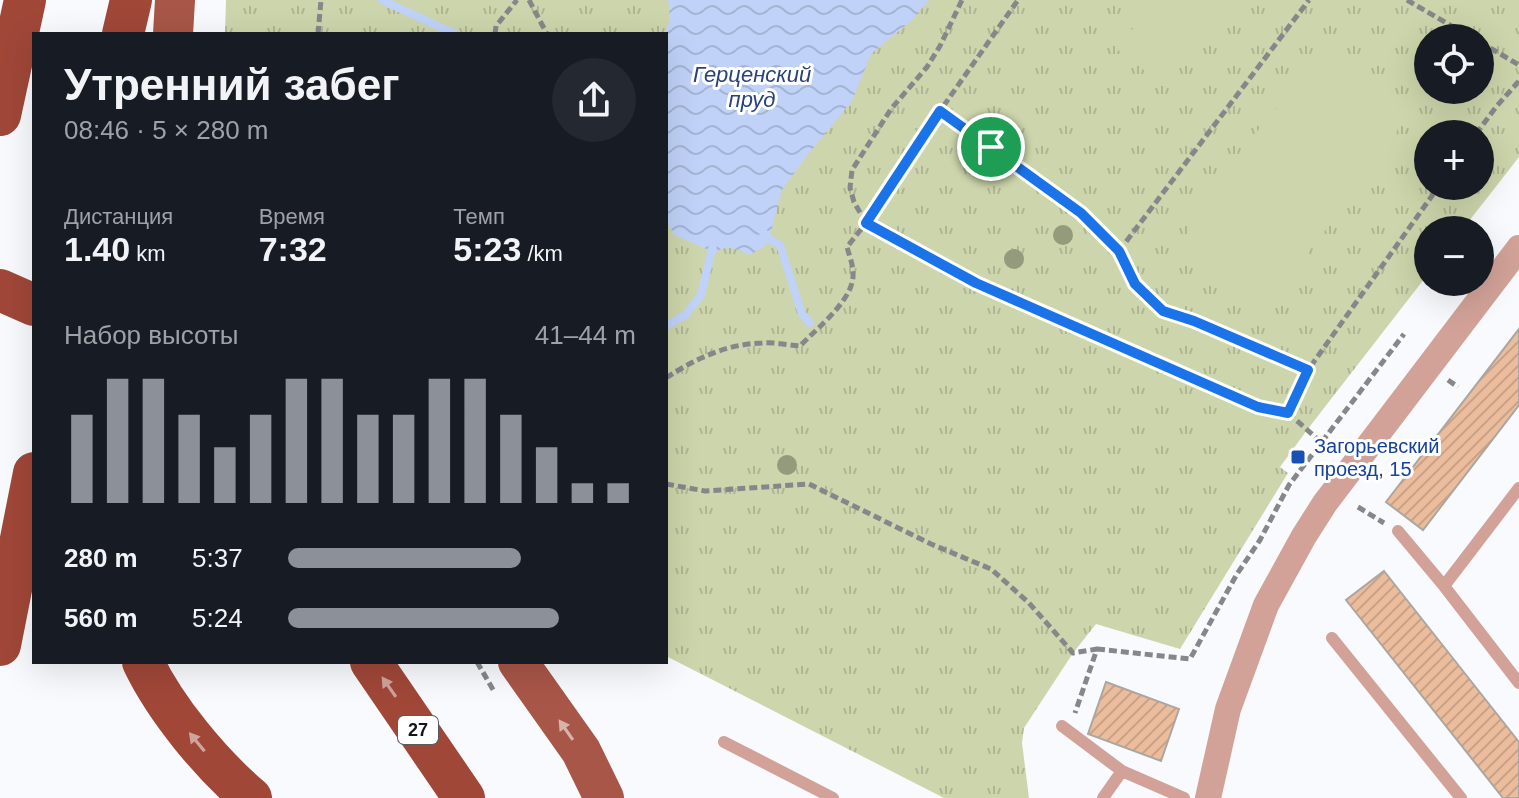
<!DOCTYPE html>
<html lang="ru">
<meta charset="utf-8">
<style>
body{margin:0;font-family:Arial,sans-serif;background:#242831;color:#f1f3f6;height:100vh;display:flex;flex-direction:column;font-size:30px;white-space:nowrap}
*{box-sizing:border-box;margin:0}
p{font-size:26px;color:#9ea1a6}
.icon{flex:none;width:44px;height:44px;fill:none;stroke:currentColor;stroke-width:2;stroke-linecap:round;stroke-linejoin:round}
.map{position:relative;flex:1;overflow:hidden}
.drawer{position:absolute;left:32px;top:32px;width:636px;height:632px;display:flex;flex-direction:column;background:#171b24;border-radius:0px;box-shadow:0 8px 32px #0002}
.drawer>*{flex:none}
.tools{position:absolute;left:1414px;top:24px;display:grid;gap:16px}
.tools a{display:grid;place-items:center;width:80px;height:80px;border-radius:50%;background:#171b24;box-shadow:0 8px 32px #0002;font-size:40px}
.pin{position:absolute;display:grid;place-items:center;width:68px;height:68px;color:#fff;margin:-34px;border:4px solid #fff;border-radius:50%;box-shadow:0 2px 8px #0007}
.round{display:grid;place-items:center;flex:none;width:84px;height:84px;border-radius:42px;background:#242831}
.head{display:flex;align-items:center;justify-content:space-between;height:136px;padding:0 32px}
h1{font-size:44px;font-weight:800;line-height:60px}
.stats{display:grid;grid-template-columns:repeat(3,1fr);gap:12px;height:136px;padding:8px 32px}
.stats div{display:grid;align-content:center}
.stats b{font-size:34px;font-weight:800}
.stats small{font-size:22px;font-weight:400}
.stats p{font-size:22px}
.chart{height:224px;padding:16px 32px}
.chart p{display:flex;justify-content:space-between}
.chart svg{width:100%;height:144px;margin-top:8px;stroke:#8c9099;stroke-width:6}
ul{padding:0 32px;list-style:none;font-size:26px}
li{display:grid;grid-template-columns:128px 96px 1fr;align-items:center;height:60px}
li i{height:20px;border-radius:10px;background:#8c9099}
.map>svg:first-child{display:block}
.park{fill:url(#park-tufts);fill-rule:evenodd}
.pitch{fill:#ccd5ab}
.water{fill:url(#water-waves)}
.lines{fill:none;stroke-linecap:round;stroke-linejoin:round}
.stream{stroke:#c0d2f8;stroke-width:8}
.building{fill:url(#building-hatch);stroke:#aca6a1;stroke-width:2}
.path{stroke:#85878a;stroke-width:5;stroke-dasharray:8 4;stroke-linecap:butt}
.service{stroke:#d2a298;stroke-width:12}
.minor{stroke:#d2a298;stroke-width:26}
.primary{stroke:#a85647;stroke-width:40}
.trunk{stroke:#a04738;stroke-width:42}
.tree{fill:#949a7c}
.oneway{fill:#d0a39c}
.oneway2{fill:#d8b3ac}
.route-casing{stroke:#fff;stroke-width:16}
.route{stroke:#1a73e8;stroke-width:10}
.transit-dot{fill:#1a4fb4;stroke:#fff;stroke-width:3}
.labels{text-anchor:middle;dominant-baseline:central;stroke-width:6;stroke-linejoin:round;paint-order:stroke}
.shield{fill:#fff;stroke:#5b5c5e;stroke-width:2}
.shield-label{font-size:18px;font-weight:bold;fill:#151619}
.transit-label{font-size:20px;fill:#164399;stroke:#fff;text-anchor:start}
.water-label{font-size:22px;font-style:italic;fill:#29427a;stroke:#fff}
</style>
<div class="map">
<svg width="1519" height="798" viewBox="0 0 1519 798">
<defs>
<pattern id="park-tufts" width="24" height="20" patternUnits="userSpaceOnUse" patternTransform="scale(2)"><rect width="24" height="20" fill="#ccd5ab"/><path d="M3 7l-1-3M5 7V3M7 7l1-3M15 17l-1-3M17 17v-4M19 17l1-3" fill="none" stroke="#aeb693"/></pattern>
<pattern id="water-waves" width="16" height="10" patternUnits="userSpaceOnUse" patternTransform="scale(2)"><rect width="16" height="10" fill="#c0d2f8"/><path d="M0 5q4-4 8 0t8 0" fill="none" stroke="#a4b4d4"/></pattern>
<pattern id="building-hatch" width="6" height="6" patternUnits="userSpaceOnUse" patternTransform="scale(2)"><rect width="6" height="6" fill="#ecbd9c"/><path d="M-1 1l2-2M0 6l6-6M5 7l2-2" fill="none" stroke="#caa286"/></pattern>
</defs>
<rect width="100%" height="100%" fill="#f8fafe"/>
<!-- park -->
<path class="park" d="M226,0H1519V157L1462,230H1428V274L1307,430L1280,467L1288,473L1180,649L1096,624L1073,653L1024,728L1022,743L1029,798H944L666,656V34H225ZM1428,38H1480V90H1428ZM1428,134H1480V186H1428Z"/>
<!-- pitch -->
<path class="pitch" d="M1155,0H1227L1162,84L1117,49Z
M1326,60C1342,65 1393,102 1397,117C1400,126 1396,134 1393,142L1283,285C1258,309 1239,286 1218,270C1210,264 1198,258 1193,250C1185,239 1187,226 1190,213L1310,67Z"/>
<!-- water -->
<path class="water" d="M668,0H929L912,20L871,54L852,101L806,157L782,190L769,239L764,247L749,255C737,248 725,244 713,254L709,250L674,235L666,220V34H664C671,24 670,12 668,0Z"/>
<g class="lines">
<!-- stream -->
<path class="stream" d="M382,0L455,34
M762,231L769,239L780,245L802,314L810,323
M666,326L685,315L701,295L713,245"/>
</g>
<!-- building -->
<path class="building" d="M1519,329V405L1423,530L1386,502Z
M1384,571L1519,742V798H1503L1346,600Z
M1106,682L1179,709L1161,761L1088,734Z"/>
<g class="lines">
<!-- path -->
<path class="path" d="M529,0L547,34
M1407,0L1472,38
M318,34L321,0
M495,34L496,26L517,0
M1480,42L1519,65
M940,111L1081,213L1119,251L1135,284L1163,311L1194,321L1308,370
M1476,134L1496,107L1519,81
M866,223L976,283L1258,407L1288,413L1308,370L1439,186
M866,223L854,202L850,188L852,170L891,109L927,67L940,46L962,0
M1119,251L1309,0
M666,378C695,359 726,344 762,343C774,342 788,345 800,346C817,328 855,299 853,273C853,264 849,255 847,247L866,223L940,111L1018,0
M1448,380L1458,387
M1288,413L1321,442
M666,484L705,491L809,484L931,544L991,569L1029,603L1073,653L1097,649L1075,713
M1358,507L1384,523
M1097,649L1190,659L1237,574L1260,540L1289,485L1404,334
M477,662L495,693"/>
<!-- service -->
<path class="service" d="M1398,531L1444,586L1519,683
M1444,586L1519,488
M1332,638L1461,798
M1062,726L1122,771L1184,798
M724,742L833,798
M1103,798L1122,771"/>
<!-- minor -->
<path class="minor" d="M1208,798L1228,709L1266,605L1304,536L1325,503L1519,248"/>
<!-- primary -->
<path class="primary" d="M173,34L175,0
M518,662L581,751L604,798"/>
<!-- trunk -->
<path class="trunk" d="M123,34L131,0
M0,115L25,0
M0,290L34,305
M0,645L34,473
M143,662C166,710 211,764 251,798
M371,662L464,798"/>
</g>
<!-- trees -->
<g class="tree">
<circle cx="992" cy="130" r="10"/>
<circle cx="1063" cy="235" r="10"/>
<circle cx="1014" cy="259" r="10"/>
<circle cx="787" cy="465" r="10"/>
</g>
<!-- one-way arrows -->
<defs><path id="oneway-solid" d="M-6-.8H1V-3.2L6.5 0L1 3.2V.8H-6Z" transform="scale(2)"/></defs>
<g class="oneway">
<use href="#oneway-solid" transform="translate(389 687) rotate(-125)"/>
<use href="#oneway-solid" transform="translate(197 742) rotate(-129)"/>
</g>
<use class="oneway2" href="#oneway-solid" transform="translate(566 730) rotate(-125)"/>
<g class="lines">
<!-- route casing -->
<g class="route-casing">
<path id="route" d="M940,111L1081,213L1119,251L1135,284L1163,311L1194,321L1308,370L1288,413L1258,407L976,283L866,223Z"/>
</g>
<!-- route -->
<use href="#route" class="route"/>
</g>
<!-- markers -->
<rect class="transit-dot" x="1290" y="449" width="16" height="16" rx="4"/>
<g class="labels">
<!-- shield labels -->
<rect class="shield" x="398" y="716" width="40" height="28" rx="6"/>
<g class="shield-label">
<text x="418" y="730">27</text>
</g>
<!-- transit labels -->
<g class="transit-label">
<text x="1314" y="446">Загорьевский<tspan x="1314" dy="23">проезд, 15</tspan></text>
</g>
<!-- water labels -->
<g class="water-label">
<text x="752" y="74">Герценский<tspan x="752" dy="25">пруд</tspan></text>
</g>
</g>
</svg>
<div class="tools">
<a><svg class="icon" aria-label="locate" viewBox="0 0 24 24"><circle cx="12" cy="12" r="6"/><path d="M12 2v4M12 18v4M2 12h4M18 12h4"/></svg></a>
<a>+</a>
<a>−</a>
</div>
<div class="pin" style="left:991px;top:147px;background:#1e9e55"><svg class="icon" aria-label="arrive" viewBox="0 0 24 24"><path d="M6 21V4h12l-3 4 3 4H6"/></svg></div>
<section class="drawer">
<div class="head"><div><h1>Утренний забег</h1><p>08:46 · 5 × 280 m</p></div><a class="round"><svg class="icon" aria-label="share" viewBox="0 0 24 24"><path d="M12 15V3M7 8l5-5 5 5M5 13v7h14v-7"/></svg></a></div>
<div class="stats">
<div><p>Дистанция</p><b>1.40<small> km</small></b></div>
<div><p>Время</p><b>7:32</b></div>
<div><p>Темп</p><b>5:23<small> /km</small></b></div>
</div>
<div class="chart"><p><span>Набор высоты</span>41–44 m</p>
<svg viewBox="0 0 160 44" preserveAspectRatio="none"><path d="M5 44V17M15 44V6M25 44V6M35 44V17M45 44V27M55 44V17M65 44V6M75 44V6M85 44V17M95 44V17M105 44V6M115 44V6M125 44V17M135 44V27M145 44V38M155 44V38"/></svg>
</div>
<ul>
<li><b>280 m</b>5:37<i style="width:67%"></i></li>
<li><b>560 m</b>5:24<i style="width:78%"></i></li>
</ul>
</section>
</div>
